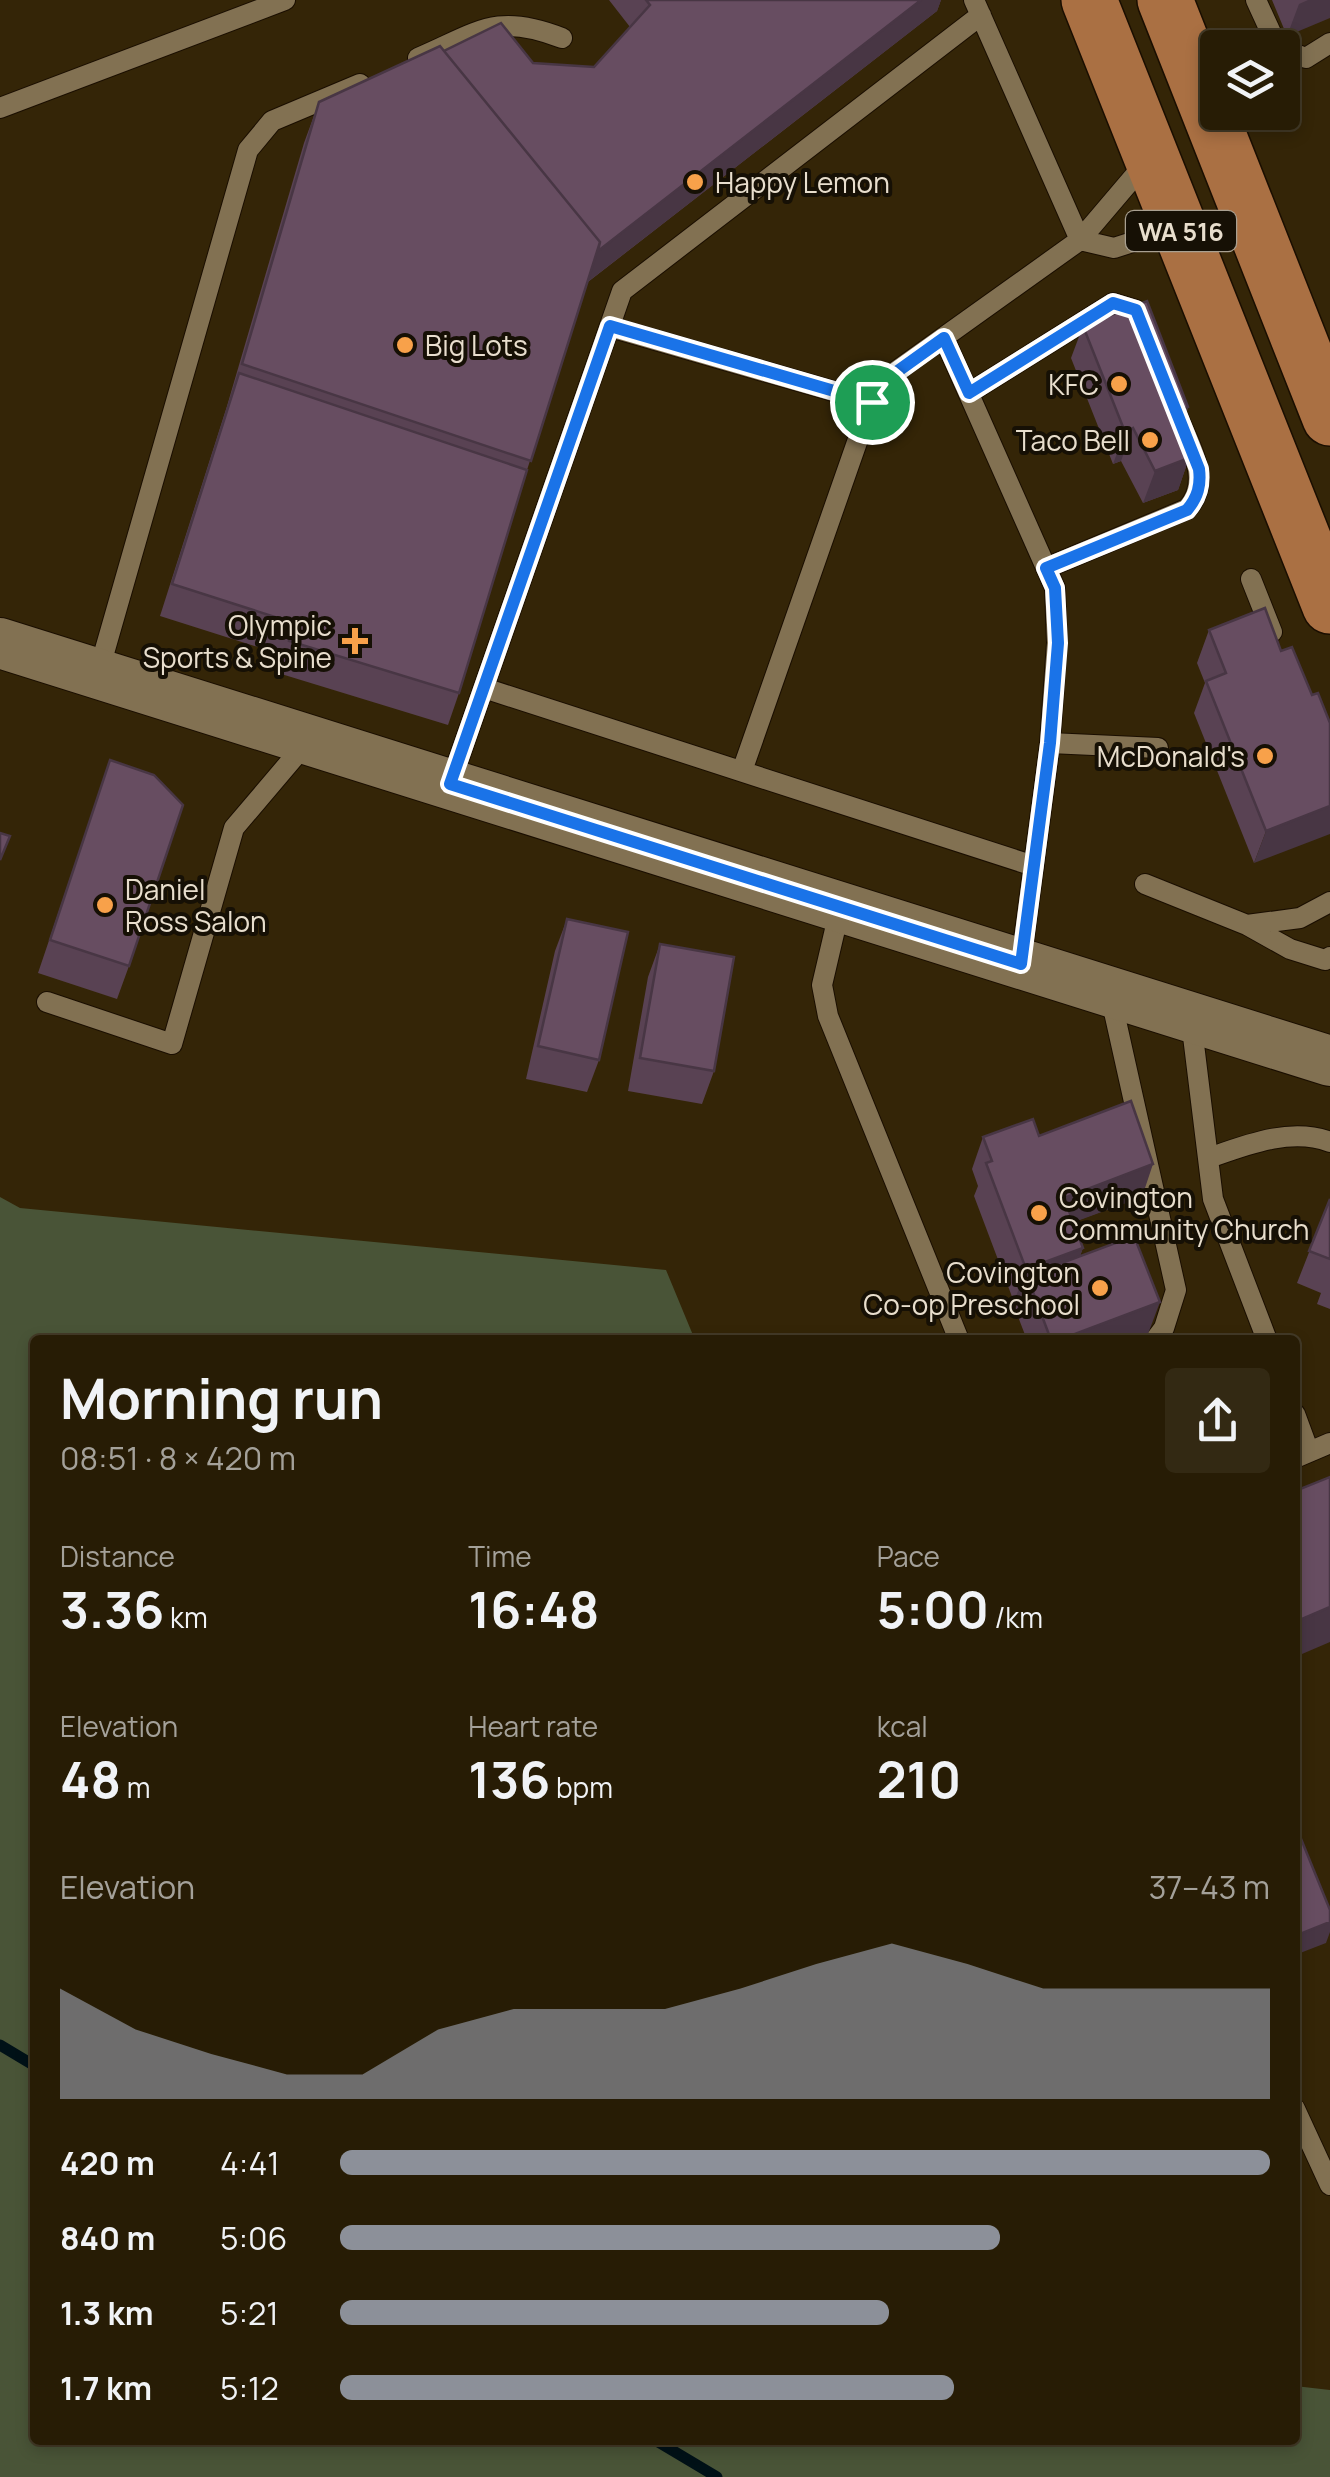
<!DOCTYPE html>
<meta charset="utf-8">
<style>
body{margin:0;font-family:Manrope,sans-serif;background:#332913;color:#f1f3f6;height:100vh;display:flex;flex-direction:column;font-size:38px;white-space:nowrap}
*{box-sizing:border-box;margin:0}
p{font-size:32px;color:#a4a19a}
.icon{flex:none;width:55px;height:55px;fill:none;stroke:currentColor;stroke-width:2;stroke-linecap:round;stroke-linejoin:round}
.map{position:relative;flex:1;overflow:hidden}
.side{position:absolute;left:30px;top:1335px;width:1270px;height:1110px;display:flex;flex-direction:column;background:#271c05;border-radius:10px;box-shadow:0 5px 15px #0003,0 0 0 2px #433a27}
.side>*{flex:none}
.controls{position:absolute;left:1200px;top:30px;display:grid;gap:20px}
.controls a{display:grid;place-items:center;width:100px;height:100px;border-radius:10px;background:#271c05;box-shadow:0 5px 15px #0003,0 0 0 2px #433a27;font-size:50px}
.pin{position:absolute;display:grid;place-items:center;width:85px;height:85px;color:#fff;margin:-42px;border:5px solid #fff;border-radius:50%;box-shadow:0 2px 10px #0007}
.round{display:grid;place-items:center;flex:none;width:105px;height:105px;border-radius:10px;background:#332913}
.head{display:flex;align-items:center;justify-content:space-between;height:170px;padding:0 30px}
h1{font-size:55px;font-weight:700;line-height:75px}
.stats{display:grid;grid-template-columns:repeat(3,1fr);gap:15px;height:170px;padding:10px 30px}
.stats div{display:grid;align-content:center}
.stats b{font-size:50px;font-weight:700}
.stats small{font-size:28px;font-weight:400}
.stats p{font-size:28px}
.chart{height:280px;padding:20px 30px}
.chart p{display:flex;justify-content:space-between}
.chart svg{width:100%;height:180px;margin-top:10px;fill:#8c9099;opacity:.7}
ul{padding:0 30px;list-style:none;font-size:32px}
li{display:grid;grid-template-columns:160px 120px 1fr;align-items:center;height:75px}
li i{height:25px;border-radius:12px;background:#8c9099}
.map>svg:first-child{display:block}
.forest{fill:#495437}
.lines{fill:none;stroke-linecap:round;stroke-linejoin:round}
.stream{stroke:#001117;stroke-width:11}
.service-casing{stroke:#1a0e00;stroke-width:22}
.tertiary-casing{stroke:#1a0e00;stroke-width:52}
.primary-casing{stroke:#1a0e00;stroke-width:58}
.service{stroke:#827152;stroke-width:20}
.tertiary{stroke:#827152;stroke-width:50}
.primary{stroke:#aa7043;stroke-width:55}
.wall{fill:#594253}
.shaded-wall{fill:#483644}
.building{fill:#674d61;stroke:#483644;stroke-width:2.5}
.route-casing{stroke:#fff;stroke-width:20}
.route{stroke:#1a73e8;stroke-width:12}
.poi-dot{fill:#f8a14a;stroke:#161005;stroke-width:4}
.labels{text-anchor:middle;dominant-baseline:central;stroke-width:8;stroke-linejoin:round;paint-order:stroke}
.shield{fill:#161005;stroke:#a9a091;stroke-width:2.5}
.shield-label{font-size:25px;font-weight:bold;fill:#e8decd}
.poi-label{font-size:28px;fill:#e8decd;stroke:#161005;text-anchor:end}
</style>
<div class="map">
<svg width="1330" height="2477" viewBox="0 0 1330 2477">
<rect width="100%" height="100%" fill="#342507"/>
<!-- forest -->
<path class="forest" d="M0,1197L20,1208L666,1270L695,1340H35V2440H1295V2386L1330,2390V2477H0Z"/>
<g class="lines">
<!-- stream -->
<path class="stream" d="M0,2045L35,2066
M655,2440L717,2477"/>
<!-- service casing -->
<g class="service-casing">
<path id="service" d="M974,0L1080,240
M1256,0L1278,48
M1282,49L1306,58L1330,43
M418,58C479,32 496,12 562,38
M0,108L285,0
M1080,240L1114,248L1179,227
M610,327L871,402
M944,338L1055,588L1057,643L1050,743L1021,962
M969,393L1113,303L1136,310L1144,330
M1046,568L1187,509C1213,481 1190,447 1178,417
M1251,579L1272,632
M98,674L248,150L272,121L360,84
M484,688L1034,866
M1050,743L1158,748
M742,771L877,385L1080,240L1148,160
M450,784L622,291L981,15
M1145,884L1247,925L1290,949L1325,960L1330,957
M840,908L822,985L828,1016L959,1340
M1247,925L1300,918L1330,902
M1110,994L1176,1290L1164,1328L1155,1340
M47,1002L172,1044L234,828L307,742
M1191,1020L1213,1199L1267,1340
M1209,1158C1246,1145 1291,1127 1330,1142
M1295,1414L1309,1452
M1295,1458L1330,1443
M1295,2109L1330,2185"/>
</g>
<!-- tertiary casing -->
<g class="tertiary-casing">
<path id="tertiary" d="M0,643L1330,1061"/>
</g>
<!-- primary casing -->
<g class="primary-casing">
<path id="primary" d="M1089,0L1330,606
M1165,0L1330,418"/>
</g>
<!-- service -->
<use href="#service" class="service"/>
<!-- tertiary -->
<use href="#tertiary" class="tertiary"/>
<!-- primary -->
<use href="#primary" class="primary"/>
</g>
<!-- wall -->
<path class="wall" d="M609,0H941L937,11L588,282L527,470L459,693L448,725L278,673L283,655L160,616L227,406L304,143L319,102L444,51L533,63L594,67L630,27Z
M1272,0H1330L1287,36Z
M1083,326L1188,407L1186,415L1192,431L1186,449L1189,458L1178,490L1143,503L1121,461L1113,464L1071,358Z
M1209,630L1281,651L1312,695L1318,693L1254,863L1194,713L1205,683L1197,663Z
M110,760L129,966L117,999L38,973Z
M567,919L599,1060L587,1092L526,1079L555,951Z
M660,944L714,1071L702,1104L628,1091L648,977Z
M983,1137L1142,1197L1073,1222L1083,1248L1080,1256L1148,1334L1133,1340H1027L1015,1309L1019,1300L1014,1302L974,1196L978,1186L972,1169Z
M1330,1199V1309L1317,1304L1321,1293L1297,1283Z"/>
<!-- shaded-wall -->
<path class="shaded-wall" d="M921,0H941L937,11L585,284L597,251Z
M1308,0H1330V18L1287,36L1299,4Z
M1133,428L1121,461L1113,464L1125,432Z
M1192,431L1182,461L1189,458L1178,490L1143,503L1155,471L1181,436Z
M1330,806V834L1254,863L1266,831Z
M1153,1164L1142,1197L1053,1230L1064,1198Z
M1083,1248L1071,1280L1027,1276L1019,1300L1014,1302L1026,1269Z
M1160,1302L1148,1334L1133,1340H1059Z
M1330,1607V1642L1295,1657V1622Z
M1330,1922V1932L1326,1943L1295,1955V1936Z"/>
<!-- building -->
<path class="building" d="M646,0H921L598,251L600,242L444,51L501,23L533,63L594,67L650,5Z
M440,46L600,242L531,461L242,364L319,102Z
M1147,301L1188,407L1184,409L1192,431L1181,436L1189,458L1155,471L1133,428L1125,432L1083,326Z
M239,373L527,470L459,693L289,641L294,623L172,584Z
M1265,608L1281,651L1292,647L1312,695L1318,693L1330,723V806L1266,831L1206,681L1226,673L1209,630Z
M110,760L154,775L183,805L129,966L50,940Z
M0,833L10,836L0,860Z
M567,919L628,932L599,1060L538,1046Z
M660,944L734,957L714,1071L640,1058Z
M1131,1101L1153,1164L1064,1198L1083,1248L1026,1269L986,1163L992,1161L983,1137L1033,1119L1039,1136Z
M1330,1199V1259L1309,1251Z
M1134,1236L1160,1302L1059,1340H1051L1027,1276Z
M1330,1477V1607L1295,1622V1491Z
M1297,1829L1330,1910V1922L1295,1936V1830Z"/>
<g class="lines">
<!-- route casing -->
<g class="route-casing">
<path id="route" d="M1113,303L1136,310L1199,469C1201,485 1198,497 1187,510L1046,568L1055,588L1058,643L1050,743L1021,964L450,784L610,326L872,402L877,386L944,338L969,393Z"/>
</g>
<!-- route -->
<use href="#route" class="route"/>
</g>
<!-- markers -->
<g class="poi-dot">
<circle cx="695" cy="182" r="10"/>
<circle cx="405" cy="345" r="10"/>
<circle cx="1119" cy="384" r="10"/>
<circle cx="1150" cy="440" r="10"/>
<path d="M350 626h10v10h10v10h-10v10h-10v-10h-10v-10h10z"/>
<circle cx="1265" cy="756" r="10"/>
<circle cx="105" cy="905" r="10"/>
<circle cx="1039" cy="1213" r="10"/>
<circle cx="1100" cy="1288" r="10"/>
</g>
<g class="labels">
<!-- shield labels -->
<rect class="shield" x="1126" y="211" width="110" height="40" rx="8"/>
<g class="shield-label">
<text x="1181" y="231">WA 516</text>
</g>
<!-- poi labels -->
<g class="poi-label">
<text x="715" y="182" text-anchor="start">Happy Lemon</text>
<text x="425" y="345" text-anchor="start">Big Lots</text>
<text x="1099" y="384">KFC</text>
<text x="1130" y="440">Taco Bell</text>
<text x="332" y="625">Olympic<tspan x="332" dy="32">Sports &amp; Spine</tspan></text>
<text x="1245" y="756">McDonald's</text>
<text x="125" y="889" text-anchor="start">Daniel<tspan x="125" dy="32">Ross Salon</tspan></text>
<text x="1059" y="1197" text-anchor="start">Covington<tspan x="1059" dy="32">Community Church</tspan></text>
<text x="1080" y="1272">Covington<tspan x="1080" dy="32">Co-op Preschool</tspan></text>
</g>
</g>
</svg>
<div class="controls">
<a><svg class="icon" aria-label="layers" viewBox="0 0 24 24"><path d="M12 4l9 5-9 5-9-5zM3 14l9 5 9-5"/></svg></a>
</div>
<div class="pin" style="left:872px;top:402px;background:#1e9e55"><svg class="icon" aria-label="arrive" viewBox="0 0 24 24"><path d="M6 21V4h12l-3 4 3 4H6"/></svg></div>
<section class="side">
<div class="head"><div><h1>Morning run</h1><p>08:51 · 8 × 420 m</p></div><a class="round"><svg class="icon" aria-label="share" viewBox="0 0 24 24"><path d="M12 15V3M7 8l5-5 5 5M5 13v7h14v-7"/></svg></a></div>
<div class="stats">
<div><p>Distance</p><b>3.36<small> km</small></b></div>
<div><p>Time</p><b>16:48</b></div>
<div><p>Pace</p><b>5:00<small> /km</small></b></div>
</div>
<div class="stats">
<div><p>Elevation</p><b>48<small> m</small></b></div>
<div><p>Heart rate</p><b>136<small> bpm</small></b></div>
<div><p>kcal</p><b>210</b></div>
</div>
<div class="chart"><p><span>Elevation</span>37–43 m</p>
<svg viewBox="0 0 160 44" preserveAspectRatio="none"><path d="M0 44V17L10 27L20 33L30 38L40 38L50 27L60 22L70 22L80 22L90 17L100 11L110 6L120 11L130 17L140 17L150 17L160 17V44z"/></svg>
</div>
<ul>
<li><b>420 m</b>4:41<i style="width:100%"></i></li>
<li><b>840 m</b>5:06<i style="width:71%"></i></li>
<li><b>1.3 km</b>5:21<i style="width:59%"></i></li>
<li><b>1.7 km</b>5:12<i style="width:66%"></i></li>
</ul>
</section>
</div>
